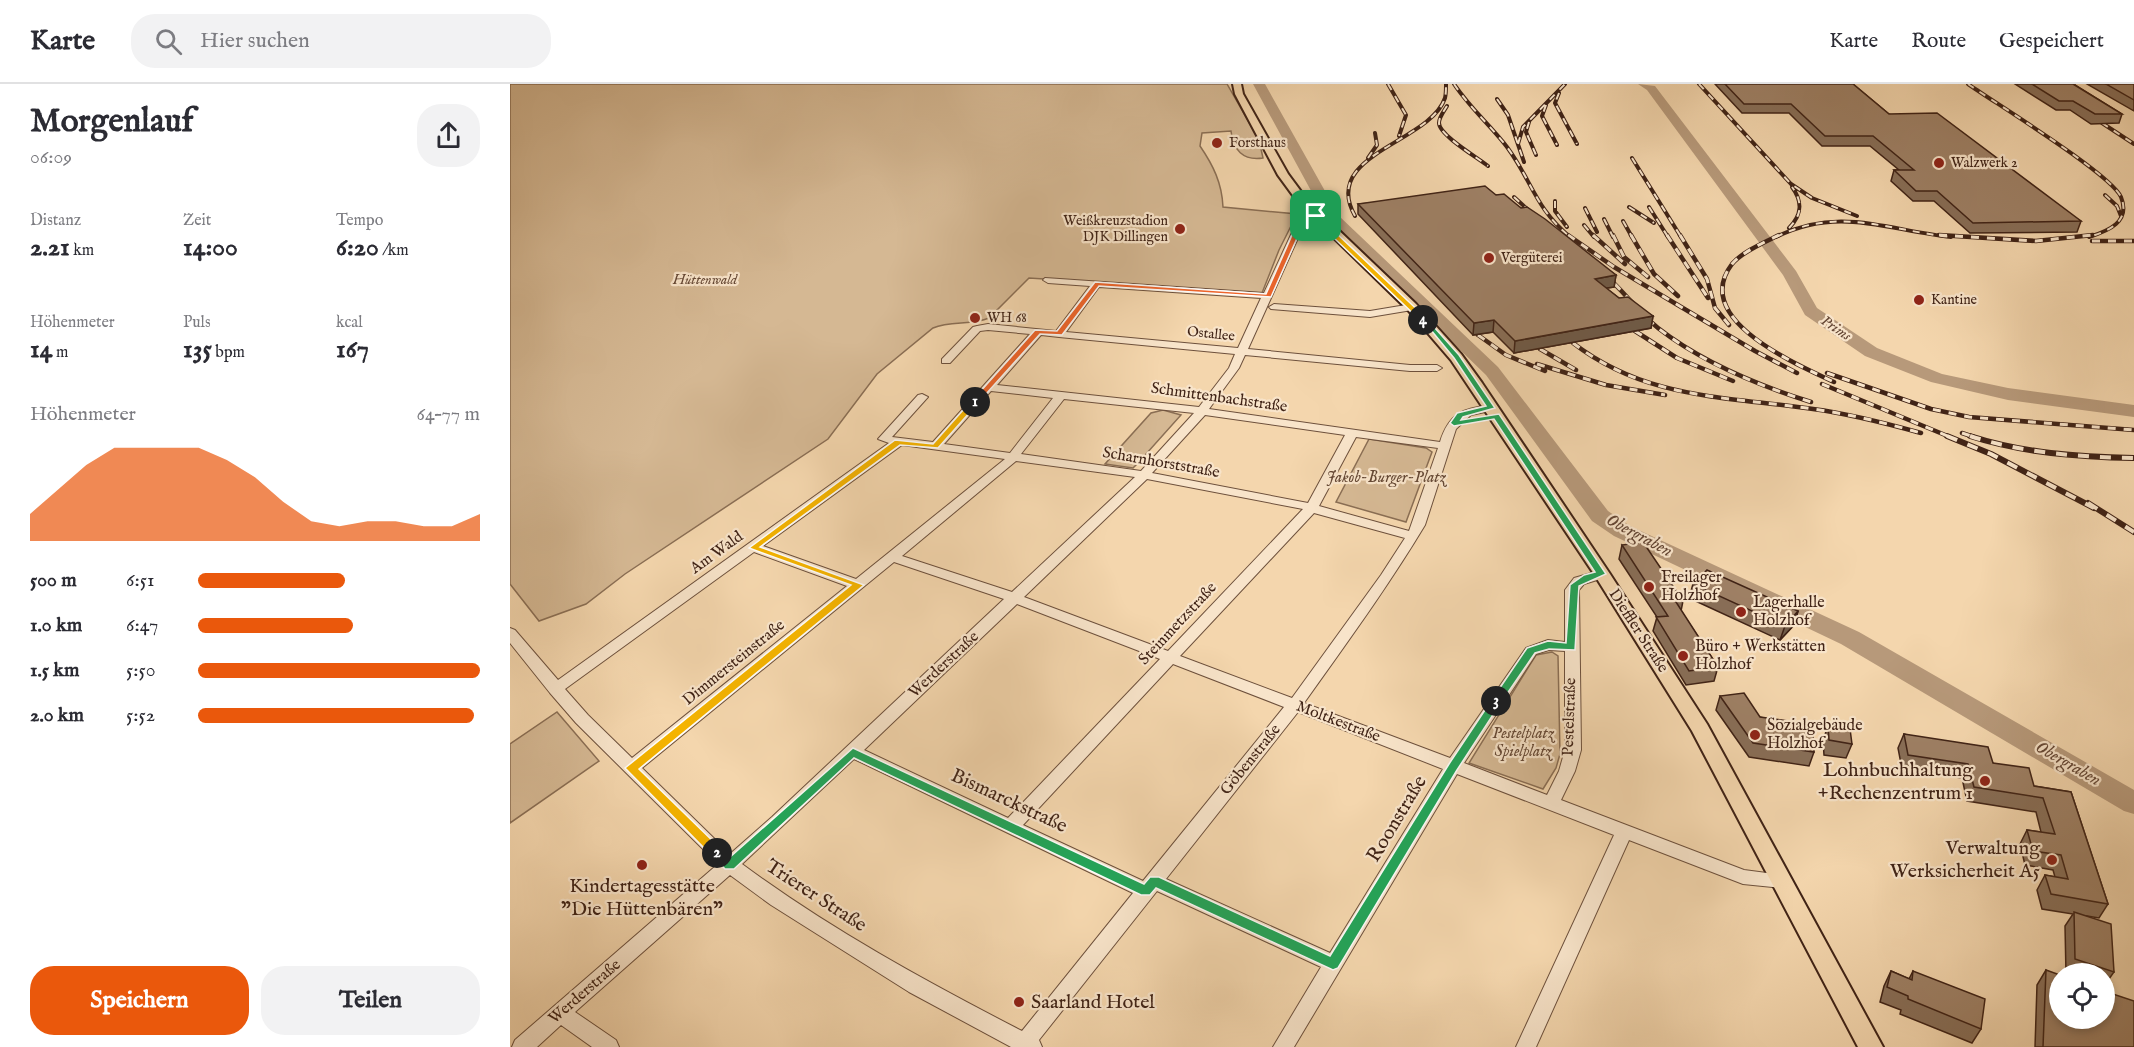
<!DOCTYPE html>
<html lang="de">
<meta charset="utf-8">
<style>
body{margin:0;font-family:"IM FELL English",serif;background:#f2f2f3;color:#2b2b33;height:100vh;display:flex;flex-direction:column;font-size:22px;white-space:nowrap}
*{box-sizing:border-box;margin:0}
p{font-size:20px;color:#7c7c81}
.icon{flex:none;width:33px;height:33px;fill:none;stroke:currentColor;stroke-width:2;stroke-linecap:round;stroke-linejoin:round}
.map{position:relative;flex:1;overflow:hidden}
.drawer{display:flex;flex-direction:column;background:#fff;width:510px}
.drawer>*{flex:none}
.fabs{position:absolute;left:1539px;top:879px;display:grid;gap:12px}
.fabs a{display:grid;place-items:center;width:66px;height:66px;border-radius:50%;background:#fff;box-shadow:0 3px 9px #0003;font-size:30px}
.pin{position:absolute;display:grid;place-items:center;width:51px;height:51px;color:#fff;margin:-26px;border-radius:12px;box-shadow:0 3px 9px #0006}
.km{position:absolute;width:30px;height:30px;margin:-15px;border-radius:50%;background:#222;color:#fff;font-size:16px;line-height:30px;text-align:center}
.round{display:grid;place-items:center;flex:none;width:63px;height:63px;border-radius:24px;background:#f2f2f3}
.summary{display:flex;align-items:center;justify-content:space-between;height:102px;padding:0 30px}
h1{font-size:33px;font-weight:800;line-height:45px}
.figures{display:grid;grid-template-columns:repeat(3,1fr);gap:9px;height:102px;padding:6px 30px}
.figures div{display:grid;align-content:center}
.figures b{font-size:26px;font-weight:800}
.figures small{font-size:16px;font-weight:400}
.figures p{font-size:16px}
.chart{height:168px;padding:12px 30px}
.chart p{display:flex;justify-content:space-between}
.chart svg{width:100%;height:108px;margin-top:6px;fill:#ea580c;opacity:.7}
.primary-button{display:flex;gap:12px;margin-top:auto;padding:12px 30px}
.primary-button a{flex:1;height:69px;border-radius:24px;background:#ea580c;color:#fff;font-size:24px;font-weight:800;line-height:69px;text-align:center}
.primary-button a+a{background:#f2f2f3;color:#2b2b33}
ul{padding:0 30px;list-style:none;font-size:20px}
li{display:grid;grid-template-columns:96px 72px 1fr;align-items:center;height:45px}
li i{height:15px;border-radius:8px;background:#ea580c}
header{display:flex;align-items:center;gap:36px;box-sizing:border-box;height:84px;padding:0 30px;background:#fff;border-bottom:2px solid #e1e1e2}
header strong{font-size:28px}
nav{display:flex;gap:33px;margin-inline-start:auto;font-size:21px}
.search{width:420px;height:54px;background:#f2f2f3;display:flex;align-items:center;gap:15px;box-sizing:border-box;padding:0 21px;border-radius:24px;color:#7c7c81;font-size:22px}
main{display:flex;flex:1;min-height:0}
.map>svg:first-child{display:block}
.green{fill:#d5b893;stroke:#8a6e54;stroke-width:1.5}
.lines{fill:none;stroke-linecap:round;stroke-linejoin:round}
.river{fill:#b7997a;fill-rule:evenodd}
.minor-casing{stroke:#6d503c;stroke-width:2}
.major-casing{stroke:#402316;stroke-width:4}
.minor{fill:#f8e4ca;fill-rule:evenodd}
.major{fill:#f4d6ad;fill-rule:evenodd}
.rail-far2-casing{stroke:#402316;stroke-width:4}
.rail-far1-casing{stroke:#402316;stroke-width:4.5}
.rail-casing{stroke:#402316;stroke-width:6}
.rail-far2{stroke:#f8e4ca;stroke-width:2;stroke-dasharray:7;stroke-linecap:butt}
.rail-far1{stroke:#f8e4ca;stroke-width:3;stroke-dasharray:8;stroke-linecap:butt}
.rail{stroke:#f8e4ca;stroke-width:4;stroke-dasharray:11;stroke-linecap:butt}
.wall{fill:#886e57;stroke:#402316;stroke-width:1.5}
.shaded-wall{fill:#6f5a47;stroke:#402316;stroke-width:1.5}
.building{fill:#9e8065;stroke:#402316;stroke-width:1.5}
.split-1{fill:#f0652b;stroke:#fff;stroke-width:1.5}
.split-2{fill:#f5b400;stroke:#fff;stroke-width:1.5}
.split-3{fill:#22a559;stroke:#fff;stroke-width:1.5}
.split-4{fill:#22a559;stroke:#fff;stroke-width:1.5}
.split-5{fill:#f5b400;stroke:#fff;stroke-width:1.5}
.poi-dot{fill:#8f2418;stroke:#f8e4ca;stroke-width:2}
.labels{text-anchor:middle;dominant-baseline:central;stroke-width:4.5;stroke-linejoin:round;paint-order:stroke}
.far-poi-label{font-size:14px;fill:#402316;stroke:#f8e4ca;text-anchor:start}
.far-park-label{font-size:14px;font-style:italic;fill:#654835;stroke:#f8e4ca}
.far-street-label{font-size:14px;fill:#402316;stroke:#f8e4ca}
.far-water-label{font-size:15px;font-style:italic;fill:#644634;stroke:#f8e4ca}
.street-label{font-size:16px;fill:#402316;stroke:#f8e4ca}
.park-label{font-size:16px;font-style:italic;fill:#654835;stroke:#f8e4ca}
.poi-label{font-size:16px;fill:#402316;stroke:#f8e4ca;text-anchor:start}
.water-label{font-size:18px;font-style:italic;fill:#644634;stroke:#f8e4ca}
.near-poi-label{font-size:20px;fill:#402316;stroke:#f8e4ca;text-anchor:end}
.near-street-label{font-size:20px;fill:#402316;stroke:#f8e4ca}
</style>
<header>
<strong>Karte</strong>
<div class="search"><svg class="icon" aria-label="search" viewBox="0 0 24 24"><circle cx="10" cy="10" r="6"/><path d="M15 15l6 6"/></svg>Hier suchen</div>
<nav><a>Karte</a><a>Route</a><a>Gespeichert</a></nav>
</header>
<main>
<section class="drawer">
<div class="summary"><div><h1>Morgenlauf</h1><p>06:09</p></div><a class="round"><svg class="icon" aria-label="share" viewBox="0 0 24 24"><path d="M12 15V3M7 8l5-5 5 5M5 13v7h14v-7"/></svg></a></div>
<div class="figures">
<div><p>Distanz</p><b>2.21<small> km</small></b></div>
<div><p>Zeit</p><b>14:00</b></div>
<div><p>Tempo</p><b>6:20<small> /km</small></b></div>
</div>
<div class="figures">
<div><p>Höhenmeter</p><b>14<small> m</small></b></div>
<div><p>Puls</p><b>135<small> bpm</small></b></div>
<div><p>kcal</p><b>167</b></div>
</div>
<div class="chart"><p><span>Höhenmeter</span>64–77 m</p>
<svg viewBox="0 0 160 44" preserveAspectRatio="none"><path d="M0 44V33L10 23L20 13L30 6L40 6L50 6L60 6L70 11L80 18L90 28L100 36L110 38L120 36L130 36L140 38L150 38L160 33V44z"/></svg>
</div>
<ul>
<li><b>500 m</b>6:51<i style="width:52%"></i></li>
<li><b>1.0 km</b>6:47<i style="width:55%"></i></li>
<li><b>1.5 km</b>5:50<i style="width:100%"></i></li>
<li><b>2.0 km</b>5:52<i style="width:98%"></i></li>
</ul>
<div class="primary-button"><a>Speichern</a><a>Teilen</a></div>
</section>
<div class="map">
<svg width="1624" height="963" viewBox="0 0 1624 963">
<rect width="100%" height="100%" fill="#f4d6ad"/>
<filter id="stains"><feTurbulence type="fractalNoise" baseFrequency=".00333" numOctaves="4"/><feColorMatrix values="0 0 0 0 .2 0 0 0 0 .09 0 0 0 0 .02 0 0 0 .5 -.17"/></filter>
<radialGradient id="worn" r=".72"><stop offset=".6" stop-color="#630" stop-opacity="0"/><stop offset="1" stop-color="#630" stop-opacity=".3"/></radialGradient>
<!-- green -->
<path class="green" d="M0,0H717L749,56L753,74C733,77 723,66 721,47L692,49L690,62C703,81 712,99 713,123L787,130L769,166L752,209L519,194L479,234C461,242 441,236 423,244L367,290L318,355L115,490L76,520L29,537L0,500Z
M653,326L671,331L628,379L623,384L595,380L641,329Z
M859,355L916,364L922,368L896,438L826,418Z
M1042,568L1048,572L1050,670L1046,684L1033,705L959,679L1026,571Z
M47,628L89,677L0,739V660Z"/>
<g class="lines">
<!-- river -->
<path class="river" d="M743,0H755L829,132L988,283L1098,427L1120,442L1349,548L1624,706V730L1614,727L1331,560L1104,452L1082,437L976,291L818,138Z
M1128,0L1145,2L1286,187L1307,224L1367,264L1432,290L1498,304L1624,321V333L1498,316L1421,298L1355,272L1295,231L1273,191L1137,6Z"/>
<!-- minor casing -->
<g class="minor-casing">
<path id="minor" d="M803,130L810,132L793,143L738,265L900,281H927L932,284L927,287H900L735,271L729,284L699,325L930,358C939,329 953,324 981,321L987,324L985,326L961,331L946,345L915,441C879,501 836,560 794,619L940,674L1016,564L1038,556L1055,558V506L1064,494L1092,486L1097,487L1099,490L1097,493L1074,500L1069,506L1071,666L1065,687L1051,716L1234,786L1279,792L1282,797L1279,802L1273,804L1233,800L1119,756L1026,963H1006L1104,751L947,690L784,963H763L811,883L647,807L529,956L532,963H501L399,908L261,821L220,791L65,928L106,956L109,963H82L51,941L27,963H2L5,956L208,780L66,639L40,609L0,559V544L5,546L48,596L379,359L368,355L408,311L412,310L418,313L382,353L423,358L520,250L478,246L470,247L440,279H432V275L463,243L467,242L478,240L546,247L580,202L538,199L533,196L535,194L754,209L785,142ZM589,203L751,214L728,264L556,248ZM531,251L549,253L725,270L719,284L689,323L487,301ZM481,307L543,314L500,369L434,360ZM554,315L684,329L631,387L511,370ZM695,331L835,351L798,419L642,389ZM846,353L928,364L899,447L809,422ZM392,361L495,375L346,495L253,462ZM506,377L625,393L502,508L392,472ZM637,395L793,425L658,567L514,513ZM804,429L895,454L871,491L782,614L670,572ZM244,468L337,502L122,674L78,631L55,605ZM384,478L494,515L262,733L220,770L132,684ZM507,520L650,575L498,734L354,666ZM1039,566L1055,567V666L1049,687L1037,711L954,679L1026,570ZM663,580L774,623L633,797L513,741ZM788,628L933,685L820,869L656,795ZM344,675L623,809L512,947C415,897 320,845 232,780Z
M764,220L860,227L902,220L907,223L902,226L860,233L761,225L759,223Z"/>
</g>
<!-- major casing -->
<g class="major-casing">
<path id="major" d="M723,0H731L733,10L778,90L798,117L906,220L951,270L972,299L1100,490L1197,640L1373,963H1348L1182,647L1084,490L941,276L898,226L790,121L768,91L725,10Z"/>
</g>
<!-- minor -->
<use href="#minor" class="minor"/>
<!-- major -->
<use href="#major" class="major"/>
<!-- rail-far2 casing -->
<g class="rail-far2-casing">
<path id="rail-far2" d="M878,0L896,31L889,52
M944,0C960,24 980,41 997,63C1022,97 1025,124 1060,153
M1189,0L1281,100L1302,114L1347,132
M1458,0C1485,19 1601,90 1611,113C1621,138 1598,147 1579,153
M1049,9L1045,19L1067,60
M987,15L998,31L1014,78
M1036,21L1032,32L1047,61
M937,22C934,27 929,33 929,39C929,51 968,74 978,82
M1019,38L1016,48L1026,71
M1592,39L1624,60
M1008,60L1013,43L1055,0
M858,74L867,61L865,49
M1122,74L1171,153
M1595,111L1607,122L1611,132
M1004,113L1026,133
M1045,117V127L1057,143
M1119,123L1144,139
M1139,123L1158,153
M1075,124L1087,148
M845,132C810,70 920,59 935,14C936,10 936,4 936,0
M1094,135L1103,153
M1113,137L1122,153
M1074,141L1084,153
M1279,144C1292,131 1293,118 1282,103
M1266,153C1329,122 1376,146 1441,153"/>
</g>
<!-- rail-far1 casing -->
<g class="rail-far1-casing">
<path id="rail-far1" d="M1058,151L1104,183L1245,267L1287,289
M1083,151L1115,180
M1103,151L1114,173L1138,193
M1121,151L1144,190L1168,212
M1157,151L1198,214
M1170,151L1197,195L1205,224L1219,241
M1269,151C1255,158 1232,168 1222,180C1180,235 1286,280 1324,298
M1429,151L1526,157L1583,151
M1582,157H1624
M1093,189C1113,206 1128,228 1148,244C1193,279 1247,301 1301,318
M1125,247L1167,274L1223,297
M968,251L996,271L1035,287
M1063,259C1137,316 1215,312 1303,325C1340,330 1375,339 1411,349
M1030,265L1066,286
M1027,280L1096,301L1155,311
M1317,289L1421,325L1459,333L1624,346
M1312,300L1440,353
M1452,349L1464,353"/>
</g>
<!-- rail casing -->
<g class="rail-casing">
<path id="rail" d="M1437,352L1481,370L1584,424
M1460,352C1513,369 1568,373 1624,374
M1578,419L1624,448"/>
</g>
<!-- rail-far2 -->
<use href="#rail-far2" class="rail-far2"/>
<!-- rail-far1 -->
<use href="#rail-far1" class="rail-far1"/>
<!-- rail -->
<use href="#rail" class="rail"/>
</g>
<!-- wall -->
<path class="wall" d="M1205,0H1343L1379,30L1571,137L1567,148L1460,149L1424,117H1403L1381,97L1384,86H1389L1360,62H1312L1279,29H1232Z
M1505,0H1565V1L1612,30L1609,39L1581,40L1560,26H1546Z
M1577,0H1624V27Z
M986,111L1011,124L1106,191L1104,203L1096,204L1109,214L1143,232L1141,244L1004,269L983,248L963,251L848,130V120Z
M1112,461L1173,517L1171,527L1208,583L1204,597L1176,601L1143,547L1147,533L1109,475Z
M1183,500L1288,527L1284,541L1270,556L1179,514Z
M1210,612L1250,633L1299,647L1304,668L1299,682L1239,673L1206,626Z
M1318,642L1342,660L1336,674L1314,671L1313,656Z
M1394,650L1483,679L1524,702L1561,708L1598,820L1589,834L1577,832L1604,888L1594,902V890H1556L1555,842L1563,830L1532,825L1527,806L1535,791L1545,793L1543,786L1515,781L1510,760L1517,746L1531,748L1526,728L1457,717L1452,694L1392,685L1388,664Z
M1536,886L1624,963H1525L1527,901Z
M1381,887L1399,895L1403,887L1471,945L1462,959L1390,930L1391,926L1370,918L1374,902Z"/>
<!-- shaded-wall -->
<path class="shaded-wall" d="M1106,191L1104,203L1083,206L1085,195Z
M1143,232L1141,244L1004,269L1005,257Z
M984,236L983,248L963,251L964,239Z
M1288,527L1284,541L1270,556L1275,542Z"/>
<!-- building -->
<path class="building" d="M1215,0H1343L1379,30L1427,29L1571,137L1463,139L1427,107H1406L1384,86H1404L1363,52H1315L1281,20H1234Z
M1522,0H1563L1612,30H1585L1563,17H1549Z
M1596,0H1624V16Z
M975,102L986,111L994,110L1011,124L1017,123L1035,135L1106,191L1085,195L1109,214L1118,213L1143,232L1005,257L984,236L964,239L848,120Z
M1133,458L1173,517L1166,518L1208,583L1179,587L1146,533L1158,532L1112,461Z
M1197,486L1288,527L1275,542L1183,500Z
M1234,609L1250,633L1299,640V647L1303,648L1304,668L1243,659L1210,612Z
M1318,642L1340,645L1342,660L1319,656Z
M1394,650L1478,663L1483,679L1519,684L1524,702L1561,708L1598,820L1541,810L1535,791L1558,795L1551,771L1523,767L1517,746L1545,750L1533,714L1464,703L1458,680L1398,671Z
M1564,828L1601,840L1604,888L1565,875Z
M1536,886L1550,891V934H1594V907L1624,917V963H1533Z
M1381,887L1402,896L1403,887L1475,915L1471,945L1398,915V912L1377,903Z"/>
<!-- split-1 -->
<path class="split-1" d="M806,130L808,134L792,143L761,213L589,202L552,251L530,250L467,320L461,318L525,246L547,247L585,198L756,210L786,142L793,134Z"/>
<!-- split-2 -->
<path class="split-2" d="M462,316L469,318L428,364L390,361L250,463L354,501L129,685L211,765V772H202L115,684L341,501L239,464L385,356L423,360Z"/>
<!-- split-3 -->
<path class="split-3" d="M986,613L990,614V620L947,686L828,884L823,886L646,804L640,811H631L344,674L224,785H215L200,769L207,764L220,773L343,664L634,800L640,793H649L820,872L939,680L983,614Z"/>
<!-- split-4 -->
<path class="split-4" d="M911,234H916L949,271L985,324L953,333L951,336L989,330L1096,490L1069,502L1065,566L1039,565L1025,569L990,620L986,621L981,617L1017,564L1038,557L1056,559L1060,501L1074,491L1085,488L984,335L944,342L940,339L947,329L976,322L944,274Z"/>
<!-- split-5 -->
<path class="split-5" d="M806,130L916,234V237H911L803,134Z"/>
<!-- markers -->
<g class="poi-dot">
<circle cx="707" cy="59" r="6"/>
<circle cx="1429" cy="79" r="6"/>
<circle cx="670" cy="145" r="6"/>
<circle cx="979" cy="174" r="6"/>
<circle cx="1409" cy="216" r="6"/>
<circle cx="465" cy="234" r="6"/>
<circle cx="1139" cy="503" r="6"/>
<circle cx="1231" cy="528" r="6"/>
<circle cx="1173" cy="572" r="6"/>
<circle cx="1245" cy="651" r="6"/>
<circle cx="1475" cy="697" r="6"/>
<circle cx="1542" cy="776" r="6"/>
<circle cx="132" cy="781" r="6"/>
<circle cx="509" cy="918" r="6"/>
</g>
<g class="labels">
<!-- far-poi labels -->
<g class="far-poi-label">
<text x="719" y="59">Forsthaus</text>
<text x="1441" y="79">Walzwerk 2</text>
<text x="658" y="137" text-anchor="end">Weißkreuzstadion<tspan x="658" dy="16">DJK Dillingen</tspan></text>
<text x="991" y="174">Vergüterei</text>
<text x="1421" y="216">Kantine</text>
<text x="477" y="234">WH 68</text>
</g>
<!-- far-park labels -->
<g class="far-park-label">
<text x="195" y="196">Hüttenwald</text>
</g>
<!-- far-street labels -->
<g class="far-street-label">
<text transform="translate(701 250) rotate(6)">Ostallee</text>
</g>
<!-- far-water labels -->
<g class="far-water-label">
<text transform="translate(1326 244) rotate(34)">Prims</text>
</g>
<!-- street labels -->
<g class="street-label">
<text transform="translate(709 314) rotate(8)">Schmittenbachstraße</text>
<text transform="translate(651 379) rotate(10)">Scharnhorststraße</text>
<text transform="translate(207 469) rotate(-36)">Am Wald</text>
<text transform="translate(668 540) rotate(-47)">Steinmetzstraße</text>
<text transform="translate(1128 547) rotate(57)">Dieffler Straße</text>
<text transform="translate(224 579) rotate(-39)">Dimmersteinstraße</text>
<text transform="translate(434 581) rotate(-43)">Werderstraße</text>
<text transform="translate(1060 633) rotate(-88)">Pestelstraße</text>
<text transform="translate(828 638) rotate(21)">Moltkestraße</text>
<text transform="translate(741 676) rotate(-51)">Göbenstraße</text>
<text transform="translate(75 908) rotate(-41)">Werderstraße</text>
</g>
<!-- park labels -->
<g class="park-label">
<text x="876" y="394">Jakob-Burger-Platz</text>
<text x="1013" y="650">Pestelplatz<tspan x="1013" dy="18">Spielplatz</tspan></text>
</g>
<!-- poi labels -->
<g class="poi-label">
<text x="1151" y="494">Freilager<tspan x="1151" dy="18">Holzhof</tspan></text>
<text x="1243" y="519">Lagerhalle<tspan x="1243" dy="18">Holzhof</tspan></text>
<text x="1185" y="563">Büro + Werkstätten<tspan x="1185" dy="18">Holzhof</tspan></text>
<text x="1257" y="642">Sozialgebäude<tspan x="1257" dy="18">Holzhof</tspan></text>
</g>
<!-- water labels -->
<g class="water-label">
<text transform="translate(1129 452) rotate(28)">Obergraben</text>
<text transform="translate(1558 680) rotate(30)">Obergraben</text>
</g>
<!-- near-poi labels -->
<g class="near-poi-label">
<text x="1463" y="686">Lohnbuchhaltung<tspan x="1463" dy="23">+Rechenzentrum 1</tspan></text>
<text x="1530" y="764">Verwaltung<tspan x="1530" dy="23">Werksicherheit A5</tspan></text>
<text x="132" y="802" text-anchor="middle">Kindertagesstätte<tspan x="132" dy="23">"Die Hüttenbären"</tspan></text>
<text x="521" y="918" text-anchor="start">Saarland Hotel</text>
</g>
<!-- near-street labels -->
<g class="near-street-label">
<text transform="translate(499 717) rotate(25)">Bismarckstraße</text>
<text transform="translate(887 735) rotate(-59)">Roonstraße</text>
<text transform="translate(306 812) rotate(33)">Trierer Straße</text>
</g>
</g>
<rect width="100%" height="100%" filter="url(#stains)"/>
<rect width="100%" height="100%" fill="url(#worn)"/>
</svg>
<div class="fabs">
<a><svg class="icon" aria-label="locate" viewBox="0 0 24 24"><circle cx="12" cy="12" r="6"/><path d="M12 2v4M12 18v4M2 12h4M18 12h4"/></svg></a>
</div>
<div class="pin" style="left:806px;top:132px;background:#1e9e55"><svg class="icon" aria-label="arrive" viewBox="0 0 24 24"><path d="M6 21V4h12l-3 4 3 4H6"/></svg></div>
<b class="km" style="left:465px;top:318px">1</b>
<b class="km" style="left:207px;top:769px">2</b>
<b class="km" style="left:986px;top:617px">3</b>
<b class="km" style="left:913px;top:236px">4</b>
</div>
</main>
